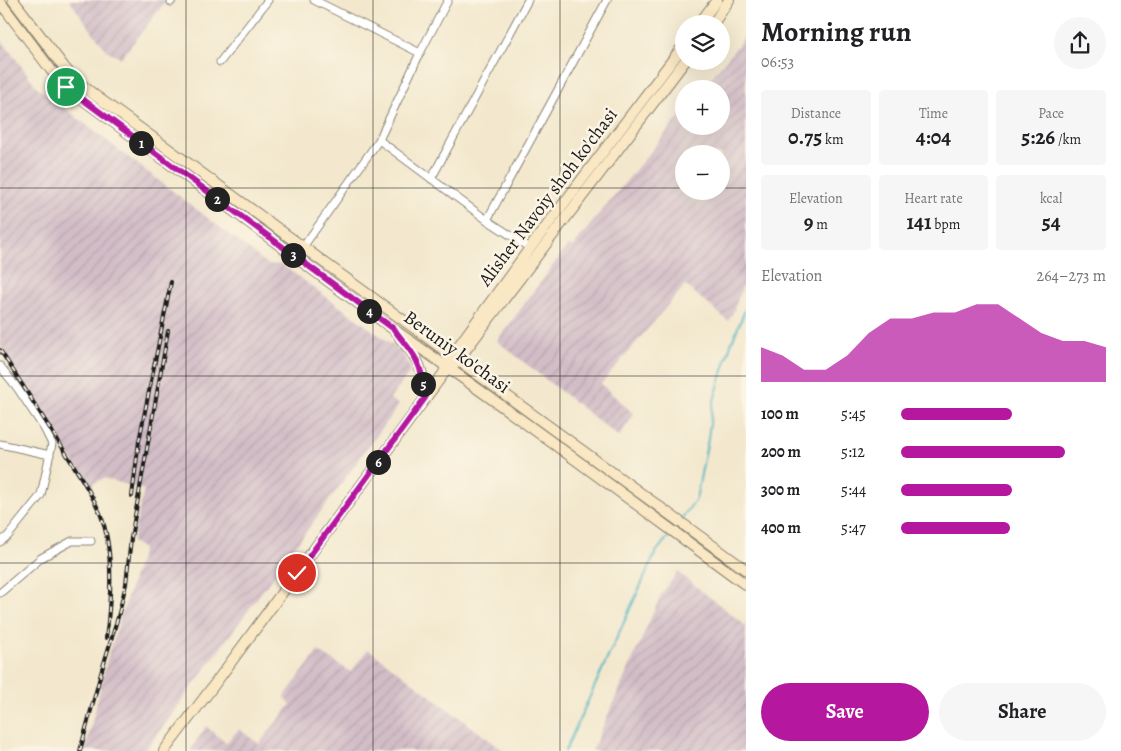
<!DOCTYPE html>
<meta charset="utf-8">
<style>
body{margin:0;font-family:Alegreya,serif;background:#f6f6f6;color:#202124;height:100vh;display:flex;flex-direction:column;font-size:19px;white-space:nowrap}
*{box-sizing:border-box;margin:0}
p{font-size:16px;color:#757577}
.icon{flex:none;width:28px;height:28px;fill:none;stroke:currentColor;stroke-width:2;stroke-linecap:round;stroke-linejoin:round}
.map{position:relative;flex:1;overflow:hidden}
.sheet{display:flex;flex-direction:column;background:#fff;width:375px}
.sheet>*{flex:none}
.controls{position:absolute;left:675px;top:15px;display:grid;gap:10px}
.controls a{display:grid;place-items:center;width:55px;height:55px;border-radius:50%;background:#fff;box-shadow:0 5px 20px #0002;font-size:25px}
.pin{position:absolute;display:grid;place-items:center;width:42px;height:42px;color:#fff;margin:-21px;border:2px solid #fff;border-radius:50%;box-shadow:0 1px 5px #0007}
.km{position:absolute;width:25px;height:25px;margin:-12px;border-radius:50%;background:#222;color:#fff;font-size:14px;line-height:25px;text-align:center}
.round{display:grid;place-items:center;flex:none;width:52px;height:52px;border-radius:26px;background:#f6f6f6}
.headline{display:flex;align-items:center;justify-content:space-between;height:85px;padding:0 15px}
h1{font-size:28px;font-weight:600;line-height:38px}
.figures{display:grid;grid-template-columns:repeat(3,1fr);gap:8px;height:85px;padding:5px 15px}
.figures div{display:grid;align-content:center;border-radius:5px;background:#f6f6f6;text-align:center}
.figures b{font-size:21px;font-weight:600}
.figures small{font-size:14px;font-weight:400}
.figures p{font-size:14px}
.chart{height:140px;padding:10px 15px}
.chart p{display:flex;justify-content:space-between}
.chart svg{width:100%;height:90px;margin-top:5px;fill:#b5179e;opacity:.7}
.button{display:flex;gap:10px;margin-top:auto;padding:10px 15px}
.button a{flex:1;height:58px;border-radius:30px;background:#b5179e;color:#fff;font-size:20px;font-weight:600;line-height:58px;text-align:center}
.button a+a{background:#f6f6f6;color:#202124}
ul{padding:0 15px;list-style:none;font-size:16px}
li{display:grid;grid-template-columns:80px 60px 1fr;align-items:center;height:38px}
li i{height:12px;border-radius:6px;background:#b5179e}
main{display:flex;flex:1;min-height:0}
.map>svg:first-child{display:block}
.industrial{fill:url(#industrial-furrows);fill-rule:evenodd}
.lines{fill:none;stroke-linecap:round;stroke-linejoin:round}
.stream{stroke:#46b4c2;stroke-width:2}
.street-casing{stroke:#888274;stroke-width:9}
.secondary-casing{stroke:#888274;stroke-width:12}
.street{stroke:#fff;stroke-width:7}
.secondary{stroke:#fae7c3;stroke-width:10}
.rail-casing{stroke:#1c1c1c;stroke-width:4}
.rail{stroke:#fcf5e5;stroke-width:2;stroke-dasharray:5.5;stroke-linecap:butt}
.route-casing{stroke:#fff;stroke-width:10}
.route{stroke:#b5179e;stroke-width:6}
.grid{fill:none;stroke:#1c1c1c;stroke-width:1;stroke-opacity:0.55}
.labels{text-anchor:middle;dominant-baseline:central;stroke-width:5;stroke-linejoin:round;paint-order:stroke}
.street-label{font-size:19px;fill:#1c1c1c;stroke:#fcf5e5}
</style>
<main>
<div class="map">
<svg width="746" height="751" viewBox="0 0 746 751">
<defs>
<pattern id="industrial-furrows" width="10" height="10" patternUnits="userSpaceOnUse" patternTransform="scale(1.25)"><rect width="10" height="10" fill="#d2bdc7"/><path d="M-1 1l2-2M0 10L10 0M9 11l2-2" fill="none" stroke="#b4a2aa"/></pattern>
</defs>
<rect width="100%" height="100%" fill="#fcf5e5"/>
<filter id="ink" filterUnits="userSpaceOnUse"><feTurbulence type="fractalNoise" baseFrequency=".02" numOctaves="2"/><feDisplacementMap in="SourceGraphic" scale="10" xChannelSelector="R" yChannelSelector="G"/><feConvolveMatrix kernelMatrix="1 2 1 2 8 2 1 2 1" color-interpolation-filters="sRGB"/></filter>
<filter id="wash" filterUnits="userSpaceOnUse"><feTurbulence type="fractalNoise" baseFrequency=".0096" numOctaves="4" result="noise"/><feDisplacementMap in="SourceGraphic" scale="20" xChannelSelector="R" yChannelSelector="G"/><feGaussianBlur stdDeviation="1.12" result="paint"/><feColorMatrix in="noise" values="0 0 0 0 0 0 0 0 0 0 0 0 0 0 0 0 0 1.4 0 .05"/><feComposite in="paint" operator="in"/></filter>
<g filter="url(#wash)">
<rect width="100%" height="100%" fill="#f3e8cd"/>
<!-- industrial -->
<path class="industrial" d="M69,0H167L121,58L106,50Z
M746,35V277L732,315L728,321L685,285L601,384L634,414L619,437L497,341L568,245L572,247L684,111V126H721V89H702ZM684,154H721V191H684Z
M0,38L37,87L269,265L281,264L401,351L411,370L390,399L399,405L145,751H85L108,656L143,549L132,542L144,490L104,478L89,486L0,345Z
M678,572L746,626V751H592L661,595Z
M368,649L504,751H190L206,726L226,743L239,729L259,744L291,704L284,697L318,651L351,672Z"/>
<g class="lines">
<!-- stream -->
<path class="stream" d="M681,519L696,499L708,439L712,407L731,344L746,308
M565,751L656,552L671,533"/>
</g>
</g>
<g filter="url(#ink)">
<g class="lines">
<!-- street casing -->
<g class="street-casing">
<path id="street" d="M314,0L420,53
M171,2L172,0
M220,62L268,0
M379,140L487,220L530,248
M431,179L528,0
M487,220L607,0
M303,247L379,140L420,53L448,0
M0,366L18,389L44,428L52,444L41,495L8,536L0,542
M0,444L50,455
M0,593L41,558L72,541H91"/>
</g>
<!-- secondary casing -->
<g class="secondary-casing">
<path id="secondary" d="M13,0L64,67L74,79L93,94L746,570
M0,2L51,70L66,87L393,329C513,412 629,499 746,585
M699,24L717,0
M713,24L729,0
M400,338C407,346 415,355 419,365C423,375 424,388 425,398
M454,365L685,61
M164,751L211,689L444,373L446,365L452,355L530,248L684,45"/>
</g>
<!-- street -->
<use href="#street" class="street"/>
<!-- secondary -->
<use href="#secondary" class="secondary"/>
<!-- rail casing -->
<g class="rail-casing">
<path id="rail" d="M0,350C21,382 41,415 62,447C75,468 90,490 100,513C114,548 111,601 106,638
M132,496L139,441L171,282
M80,751L101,673L118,617L126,584L131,538L168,331"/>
</g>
<!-- rail -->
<use href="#rail" class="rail"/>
</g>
</g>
<g class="lines" filter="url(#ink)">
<!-- route casing -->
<g class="route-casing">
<path id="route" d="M66,87L394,329C402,341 414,352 419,366C423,376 424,388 425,398L297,573"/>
</g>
<!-- route -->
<use href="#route" class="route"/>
</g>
<!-- grid -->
<path class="grid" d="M186,0V751M373,0V751M560,0V751M0,188H684M721,188H746M0,376H746M0,563H746"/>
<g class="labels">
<!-- street labels -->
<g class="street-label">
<text transform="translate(548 197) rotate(-53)">Alisher Navoiy shoh ko'chasi</text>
<text transform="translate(457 352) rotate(36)">Beruniy ko'chasi</text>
</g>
</g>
</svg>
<div class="controls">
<a><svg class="icon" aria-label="layers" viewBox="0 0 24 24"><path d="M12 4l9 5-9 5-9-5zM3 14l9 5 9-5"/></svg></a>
<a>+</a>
<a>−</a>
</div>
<div class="pin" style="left:66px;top:87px;background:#1e9e55"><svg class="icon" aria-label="arrive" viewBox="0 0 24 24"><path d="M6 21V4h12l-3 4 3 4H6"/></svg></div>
<div class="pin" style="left:297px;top:573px;background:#d93025"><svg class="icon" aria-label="check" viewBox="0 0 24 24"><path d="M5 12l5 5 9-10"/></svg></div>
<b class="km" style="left:141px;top:143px">1</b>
<b class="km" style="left:217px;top:199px">2</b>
<b class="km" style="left:293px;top:255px">3</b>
<b class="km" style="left:369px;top:311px">4</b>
<b class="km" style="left:423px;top:384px">5</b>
<b class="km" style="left:378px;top:462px">6</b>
</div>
<section class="sheet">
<div class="headline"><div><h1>Morning run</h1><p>06:53</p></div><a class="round"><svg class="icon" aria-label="share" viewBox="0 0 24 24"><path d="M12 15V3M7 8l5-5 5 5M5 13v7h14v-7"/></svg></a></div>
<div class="figures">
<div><p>Distance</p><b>0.75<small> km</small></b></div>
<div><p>Time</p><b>4:04</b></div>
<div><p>Pace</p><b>5:26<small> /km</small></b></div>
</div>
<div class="figures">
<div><p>Elevation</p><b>9<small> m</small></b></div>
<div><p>Heart rate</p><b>141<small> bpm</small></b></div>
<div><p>kcal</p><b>54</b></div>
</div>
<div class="chart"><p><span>Elevation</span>264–273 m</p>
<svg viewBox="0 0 160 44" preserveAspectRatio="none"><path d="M0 44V27L10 31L20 38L30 38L40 31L50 20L60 13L70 13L80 10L90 10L100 6L110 6L120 13L130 20L140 24L150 24L160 27V44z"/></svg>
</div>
<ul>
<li><b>100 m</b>5:45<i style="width:54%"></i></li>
<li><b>200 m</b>5:12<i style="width:80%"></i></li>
<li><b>300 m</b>5:44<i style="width:54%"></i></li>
<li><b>400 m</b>5:47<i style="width:53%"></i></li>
</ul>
<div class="button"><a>Save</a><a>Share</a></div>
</section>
</main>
